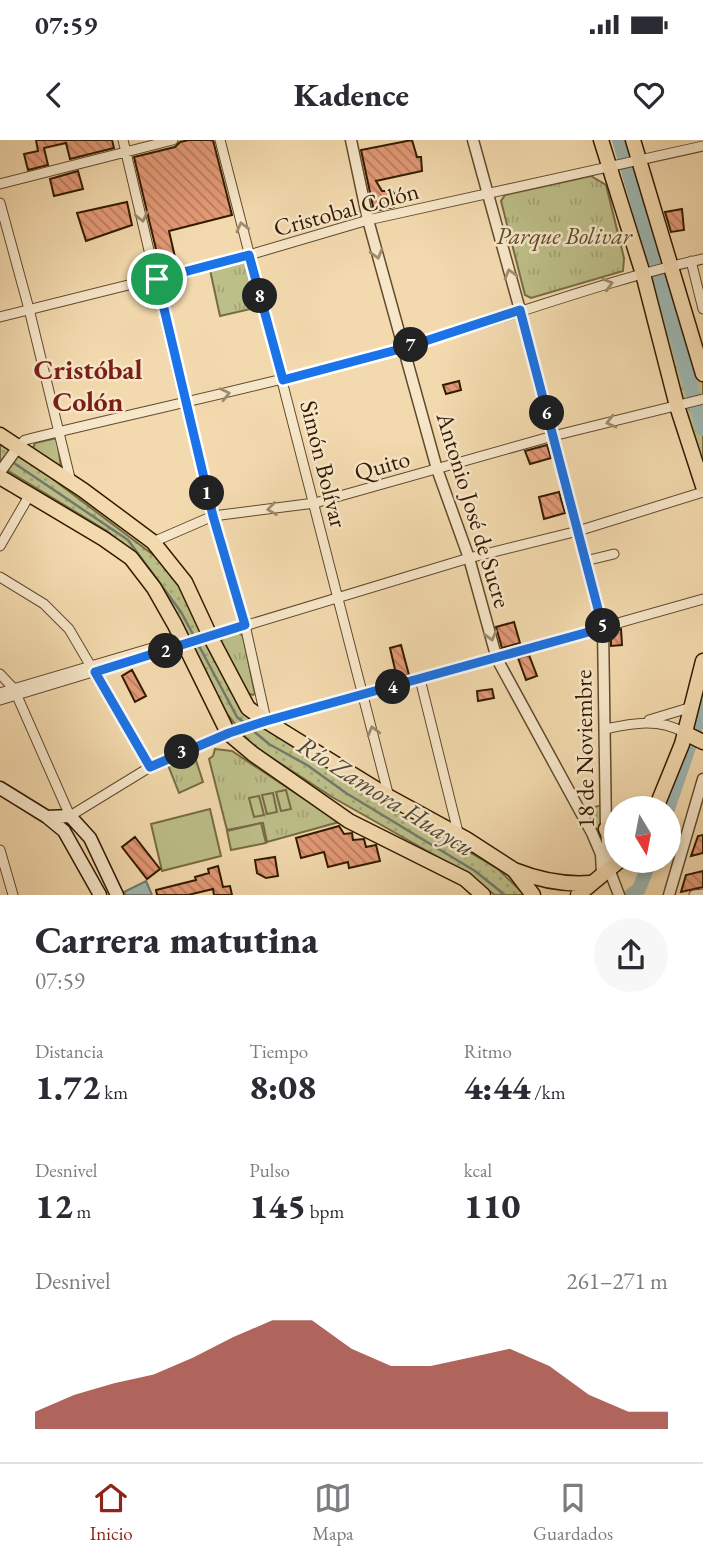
<!DOCTYPE html>
<html lang="es">
<meta charset="utf-8">
<style>
body{margin:0;font-family:"EB Garamond",serif;background:#f7f7f7;color:#2b2b33;height:100vh;display:flex;flex-direction:column;font-size:26px;white-space:nowrap}
*{box-sizing:border-box;margin:0}
p{font-size:23px;color:#7c7c81}
.icon{flex:none;width:38px;height:38px;fill:none;stroke:currentColor;stroke-width:2;stroke-linecap:round;stroke-linejoin:round}
.map{position:relative;height:755px;overflow:hidden}
.drawer{display:flex;flex-direction:column;background:#fff;flex:1}
.drawer>*{flex:none}
.needle{width:46px;rotate:170deg}
.fabs{position:absolute;left:604px;top:656px;display:grid;gap:14px}
.fabs a{display:grid;place-items:center;width:77px;height:77px;border-radius:50%;background:#fff;box-shadow:0 4px 10px #0003;font-size:35px}
.pin{position:absolute;display:grid;place-items:center;width:60px;height:60px;color:#fff;margin:-30px;border:4px solid #fff;border-radius:50%;box-shadow:0 2px 7px #0007}
.km{position:absolute;width:35px;height:35px;margin:-18px;border-radius:50%;background:#222;color:#fff;font-size:19px;line-height:35px;text-align:center}
.round{display:grid;place-items:center;flex:none;width:74px;height:74px;border-radius:37px;background:#f7f7f7}
.headline{display:flex;align-items:center;justify-content:space-between;height:119px;padding:0 35px}
h1{font-size:38px;font-weight:800;line-height:52px}
.figures{display:grid;grid-template-columns:repeat(3,1fr);gap:10px;height:119px;padding:7px 35px}
.figures div{display:grid;align-content:center}
.figures b{font-size:35px;font-weight:800}
.figures small{font-size:19px;font-weight:400}
.figures p{font-size:19px}
.chart{height:196px;padding:14px 35px}
.chart p{display:flex;justify-content:space-between}
.chart svg{width:100%;height:126px;margin-top:7px;fill:#8f2418;opacity:.7}
.status{display:flex;justify-content:space-between;align-items:center;height:49px;padding:0 35px;background:#fff;direction:ltr}
.status svg{height:19px;fill:currentColor}
header{display:flex;justify-content:space-between;align-items:center;height:91px;padding:0 35px;background:#fff;font-size:32px;font-weight:800}
.dock{display:flex;justify-content:space-around;align-items:center;height:98px;border-top:2px solid #e1e1e2;background:#fff;font-size:19px;color:#7c7c81}
.dock a{display:grid;justify-items:center;gap:4px}
.dock .selected{color:#8f2418}
.map>svg:first-child{display:block}
.grass{fill:url(#grass-dots);stroke:#786c44;stroke-width:2}
.park{fill:url(#park-tufts);stroke:#786c44;stroke-width:2}
.pitch{fill:#bdbf89;stroke:#786c44;stroke-width:2}
.water{fill:#9eb8b4;stroke:#73796c;stroke-width:2}
.lines{fill:none;stroke-linecap:round;stroke-linejoin:round}
.stream{stroke:#73796c;stroke-width:2.5}
.river{stroke:#9eb8b4;stroke-width:14}
.building{fill:url(#building-back-hatch);stroke:#321a00;stroke-width:2}
.minor-casing{stroke:#624a2c;stroke-width:11}
.tertiary-casing{stroke:#624a2c;stroke-width:13}
.secondary-casing{stroke:#321a00;stroke-width:15}
.primary-casing{stroke:#321a00;stroke-width:17}
.minor{stroke:#f7e7ca;stroke-width:9}
.tertiary{stroke:#f7e7ca;stroke-width:10}
.secondary{stroke:#f7e7ca;stroke-width:12}
.primary{stroke:#f3daae;stroke-width:14}
.oneway{stroke:#9e8b6f}
.route-casing{stroke:#fff;stroke-width:14}
.route{stroke:#1a73e8;stroke-width:9}
.labels{text-anchor:middle;dominant-baseline:central;stroke-width:5;stroke-linejoin:round;paint-order:stroke}
.street-label{font-size:24px;fill:#321a00;stroke:#f7e7ca}
.park-label{font-size:24px;font-style:italic;fill:#5c4c29;stroke:#f7e7ca}
.water-label{font-size:26px;font-style:italic;fill:#524936;stroke:#f7e7ca}
.quarter-label{font-size:28px;font-weight:bold;fill:#7a1f14;stroke:#f7e7ca}
</style>
<div class="status"><b>07:59</b><svg viewBox="0 0 49 12"><path d="M0 12V9h3v3zM5 12V6h3v6zM10 12V3h3v9zM15 12V0h3v12zM26 1h20v11H26zM47 4h2v5h-2z"/></svg></div>
<header><svg class="icon" aria-label="back" viewBox="0 0 24 24"><path d="M15 5l-7 7 7 7"/></svg>Kadence<svg class="icon" aria-label="heart" viewBox="0 0 24 24"><path d="M12 20l-8-8c-3-5 5-10 8-4 3-6 11-1 8 4z"/></svg></header>
<div class="map">
<svg width="703" height="755" viewBox="0 0 703 755">
<defs>
<pattern id="grass-dots" width="8" height="8" patternUnits="userSpaceOnUse" patternTransform="scale(1.75)"><rect width="8" height="8" fill="#bdbf89"/><path d="M2 2h.1M6 6h.1" fill="none" stroke="#a3a474" stroke-width="1.8" stroke-linecap="round"/></pattern>
<pattern id="park-tufts" width="24" height="20" patternUnits="userSpaceOnUse" patternTransform="scale(1.75)"><rect width="24" height="20" fill="#bdbf89"/><path d="M3 7l-1-3M5 7V3M7 7l1-3M15 17l-1-3M17 17v-4M19 17l1-3" fill="none" stroke="#a3a474"/></pattern>
<pattern id="building-back-hatch" width="6" height="6" patternUnits="userSpaceOnUse" patternTransform="scale(1.75)"><rect width="6" height="6" fill="#e49a77"/><path d="M-1 5l2 2M0 0l6 6M5-1l2 2" fill="none" stroke="#b97d5f"/></pattern>
</defs>
<rect width="100%" height="100%" fill="#f3daae"/>
<filter id="stains"><feTurbulence type="fractalNoise" baseFrequency=".00286" numOctaves="4"/><feColorMatrix values="0 0 0 0 .2 0 0 0 0 .09 0 0 0 0 .02 0 0 0 .5 -.17"/></filter>
<radialGradient id="worn" r=".72"><stop offset=".6" stop-color="#630" stop-opacity="0"/><stop offset="1" stop-color="#630" stop-opacity=".3"/></radialGradient>
<!-- grass -->
<path class="grass" d="M672,125L703,235V344L643,134Z
M0,304L50,337L160,420L190,460L235,554L249,578L325,627L498,729L525,755H495L466,733L332,657L252,605L216,560L133,413L107,391L0,326Z"/>
<!-- park -->
<path class="park" d="M591,36L606,45L624,118L623,131L531,158L525,155L501,61L505,55Z
M248,121L259,167L220,176L210,130Z
M57,298L61,328L32,310L35,303Z
M238,492L243,496L255,554L253,555L247,553L220,503L222,496Z
M215,609L232,611L339,682L267,702L263,683L227,690L209,619L213,616Z
M194,614L203,642L179,653L168,625Z
M602,665L603,684L600,690L596,691L583,670Z"/>
<!-- pitch -->
<path class="pitch" d="M286,650L291,669L281,671L276,652Z
M273,653L277,672L267,674L262,655Z
M259,656L264,675L254,677L249,658Z
M210,669L221,716L162,731L151,684Z
M261,683L266,703L231,710L227,691Z"/>
<!-- water -->
<path class="water" d="M146,741L152,755H126L124,752Z"/>
<g class="lines">
<!-- stream -->
<path class="stream" d="M11,321L128,400L181,472L195,498
M198,504L237,577L246,584
M251,589L269,604L307,625L346,653L475,731L505,755"/>
<!-- river -->
<path class="river" d="M619,0L703,289
M668,669L703,566
M631,755L639,749L650,721"/>
</g>
<!-- building -->
<path class="building" d="M36,0H112L114,8L70,19L66,3L44,8L48,25L28,30L24,14L38,11Z
M189,0H213L232,75L169,91L177,126L161,130L134,17L175,7L180,2Z
M412,0L417,17H421L422,31L376,41L382,51H392L397,57L393,58L394,67L374,71L361,10Z
M78,31L83,49L54,56L50,39Z
M127,62L132,85L86,101L77,73Z
M682,69L684,90L671,92L665,72Z
M459,241L461,250L446,254L443,245Z
M547,305L551,318L530,324L525,311Z
M559,352L565,373L544,379L539,357Z
M514,482L520,503L502,508L496,487Z
M621,489L622,505L611,506V492Z
M401,505L409,535L397,538L390,508Z
M529,515L537,536L526,540L518,518Z
M132,530L146,556L135,562L122,536Z
M492,549L494,558L478,561L477,551Z
M339,686L344,694L352,693L353,700L364,699L366,707L376,705L380,721L349,728L348,722L328,727L324,712L301,718L296,698Z
M703,695V713L691,716L698,696Z
M135,697L160,729L147,739L122,707Z
M275,717L278,736L266,738L257,733L255,720Z
M218,726L223,747L230,746L232,755H214L213,749L188,755H157L156,750L196,740L195,737L209,733L208,729Z
M703,731V747L681,752L686,735Z"/>
<g class="lines">
<!-- minor casing -->
<g class="minor-casing">
<path id="minor" d="M123,0L185,263L216,389L245,485L266,580
M220,0L389,657
M0,44L173,0
M0,63L29,169L71,342
M691,121L703,169
M0,177L249,115L368,80L703,6
M18,307L25,300C151,269 278,243 402,208C503,180 601,141 703,119
M153,402L213,376L315,363L553,296L703,259
M0,406L29,356
M585,421L614,414
M0,437L44,464L69,489L150,627
M0,534L14,549L70,676L150,627L228,593L703,459
M420,539L459,696
M0,553L179,500
M0,560L469,418L578,391L703,352
M649,580L692,567
M605,589C633,583 659,578 685,593
M0,710L13,755
M694,755L703,754"/>
</g>
<!-- tertiary casing -->
<g class="tertiary-casing">
<path id="tertiary" d="M351,0L368,80L437,329L469,418L497,519L592,693L601,714L602,734
M473,0L520,170L603,488L606,689L609,729L619,755
M0,332L18,307
M669,755L703,639"/>
</g>
<!-- secondary casing -->
<g class="secondary-casing">
<path id="secondary" d="M0,648L47,677L70,676L90,698L117,755
M47,677L64,691L100,755"/>
</g>
<!-- primary casing -->
<g class="primary-casing">
<path id="primary" d="M601,0L643,134L677,266L703,346
M633,0L703,234
M0,295L83,350L153,402L185,442L210,496L248,568L266,581L389,657L466,699L514,730L533,755
M0,337L104,399L131,418L154,448L175,485L228,593L253,614L349,681L465,739L483,755
M685,593L703,602
M656,668L682,604L703,521
M606,689L612,701L616,704
M514,730C539,740 563,745 590,743
M578,755L619,721"/>
</g>
<!-- minor -->
<use href="#minor" class="minor"/>
<!-- tertiary -->
<use href="#tertiary" class="tertiary"/>
<!-- secondary -->
<use href="#secondary" class="secondary"/>
<!-- primary -->
<use href="#primary" class="primary"/>
</g>
<!-- one-way arrows -->
<defs><path id="oneway-chevron" d="M-2-3.5L2.5 0L-2 3.5" fill="none" stroke-width="1.6" stroke-linecap="round" stroke-linejoin="round" transform="scale(1.75)"/></defs>
<g class="oneway">
<use href="#oneway-chevron" transform="translate(142 77) rotate(76)"/>
<use href="#oneway-chevron" transform="translate(242 87) rotate(-104)"/>
<use href="#oneway-chevron" transform="translate(377 114) rotate(74)"/>
<use href="#oneway-chevron" transform="translate(510 134) rotate(-106)"/>
<use href="#oneway-chevron" transform="translate(608 144) rotate(-17)"/>
<use href="#oneway-chevron" transform="translate(225 254) rotate(-13)"/>
<use href="#oneway-chevron" transform="translate(611 282) rotate(166)"/>
<use href="#oneway-chevron" transform="translate(272 369) rotate(172)"/>
<use href="#oneway-chevron" transform="translate(491 496) rotate(75)"/>
<use href="#oneway-chevron" transform="translate(373 591) rotate(-105)"/>
</g>
<g class="lines">
<!-- route casing -->
<g class="route-casing">
<path id="route" d="M249,115L283,240L404,208L520,170L603,488L266,581L229,593L150,627L95,532L245,485L213,376L157,139Z"/>
</g>
<!-- route -->
<use href="#route" class="route"/>
</g>
<g class="labels">
<!-- street labels -->
<g class="street-label">
<text transform="translate(346 69) rotate(-15)">Cristobal Colón</text>
<text transform="translate(324 324) rotate(76)">Simón Bolívar</text>
<text transform="translate(382 325) rotate(-16)">Quito</text>
<text transform="translate(474 370) rotate(73)">Antonio José de Sucre</text>
<text transform="translate(584 609) rotate(-91)">18 de Noviembre</text>
</g>
<!-- park labels -->
<g class="park-label">
<text x="564" y="95">Parque Bolivar</text>
</g>
<!-- water labels -->
<g class="water-label">
<text transform="translate(386 656) rotate(32)">Río Zamora Huaycu</text>
</g>
<!-- quarter labels -->
<g class="quarter-label">
<text x="88" y="229">Cristóbal<tspan x="88" dy="32">Colón</tspan></text>
</g>
</g>
<rect width="100%" height="100%" filter="url(#stains)"/>
<rect width="100%" height="100%" fill="url(#worn)"/>
</svg>
<div class="fabs">
<a><svg class="needle" viewBox="-14 -14 28 28"><path d="M0-13l5 13h-10z" fill="#e53935"/><path d="M0 13l5-13h-10z" fill="#7c7c81"/></svg></a>
</div>
<div class="pin" style="left:157px;top:139px;background:#1e9e55"><svg class="icon" aria-label="arrive" viewBox="0 0 24 24"><path d="M6 21V4h12l-3 4 3 4H6"/></svg></div>
<b class="km" style="left:207px;top:353px">1</b>
<b class="km" style="left:166px;top:511px">2</b>
<b class="km" style="left:182px;top:612px">3</b>
<b class="km" style="left:393px;top:547px">4</b>
<b class="km" style="left:603px;top:486px">5</b>
<b class="km" style="left:547px;top:273px">6</b>
<b class="km" style="left:411px;top:205px">7</b>
<b class="km" style="left:260px;top:156px">8</b>
</div>
<section class="drawer">
<div class="headline"><div><h1>Carrera matutina</h1><p>07:59</p></div><a class="round"><svg class="icon" aria-label="share" viewBox="0 0 24 24"><path d="M12 15V3M7 8l5-5 5 5M5 13v7h14v-7"/></svg></a></div>
<div class="figures">
<div><p>Distancia</p><b>1.72<small> km</small></b></div>
<div><p>Tiempo</p><b>8:08</b></div>
<div><p>Ritmo</p><b>4:44<small> /km</small></b></div>
</div>
<div class="figures">
<div><p>Desnivel</p><b>12<small> m</small></b></div>
<div><p>Pulso</p><b>145<small> bpm</small></b></div>
<div><p>kcal</p><b>110</b></div>
</div>
<div class="chart"><p><span>Desnivel</span>261–271 m</p>
<svg viewBox="0 0 160 44" preserveAspectRatio="none"><path d="M0 44V38L10 32L20 28L30 25L40 19L50 12L60 6L70 6L80 16L90 22L100 22L110 19L120 16L130 22L140 32L150 38L160 38V44z"/></svg>
</div>
</section>
<nav class="dock">
<a class="selected"><svg class="icon" aria-label="home" viewBox="0 0 24 24"><path d="M3 11l9-7 9 7M6 9v11h12V9"/></svg>Inicio</a>
<a><svg class="icon" aria-label="map" viewBox="0 0 24 24"><path d="M3 6l6-2 6 2 6-2v14l-6 2-6-2-6 2zM9 4v14M15 6v14"/></svg>Mapa</a>
<a><svg class="icon" aria-label="saved" viewBox="0 0 24 24"><path d="M7 4h10v16l-5-4-5 4z"/></svg>Guardados</a>
</nav>
